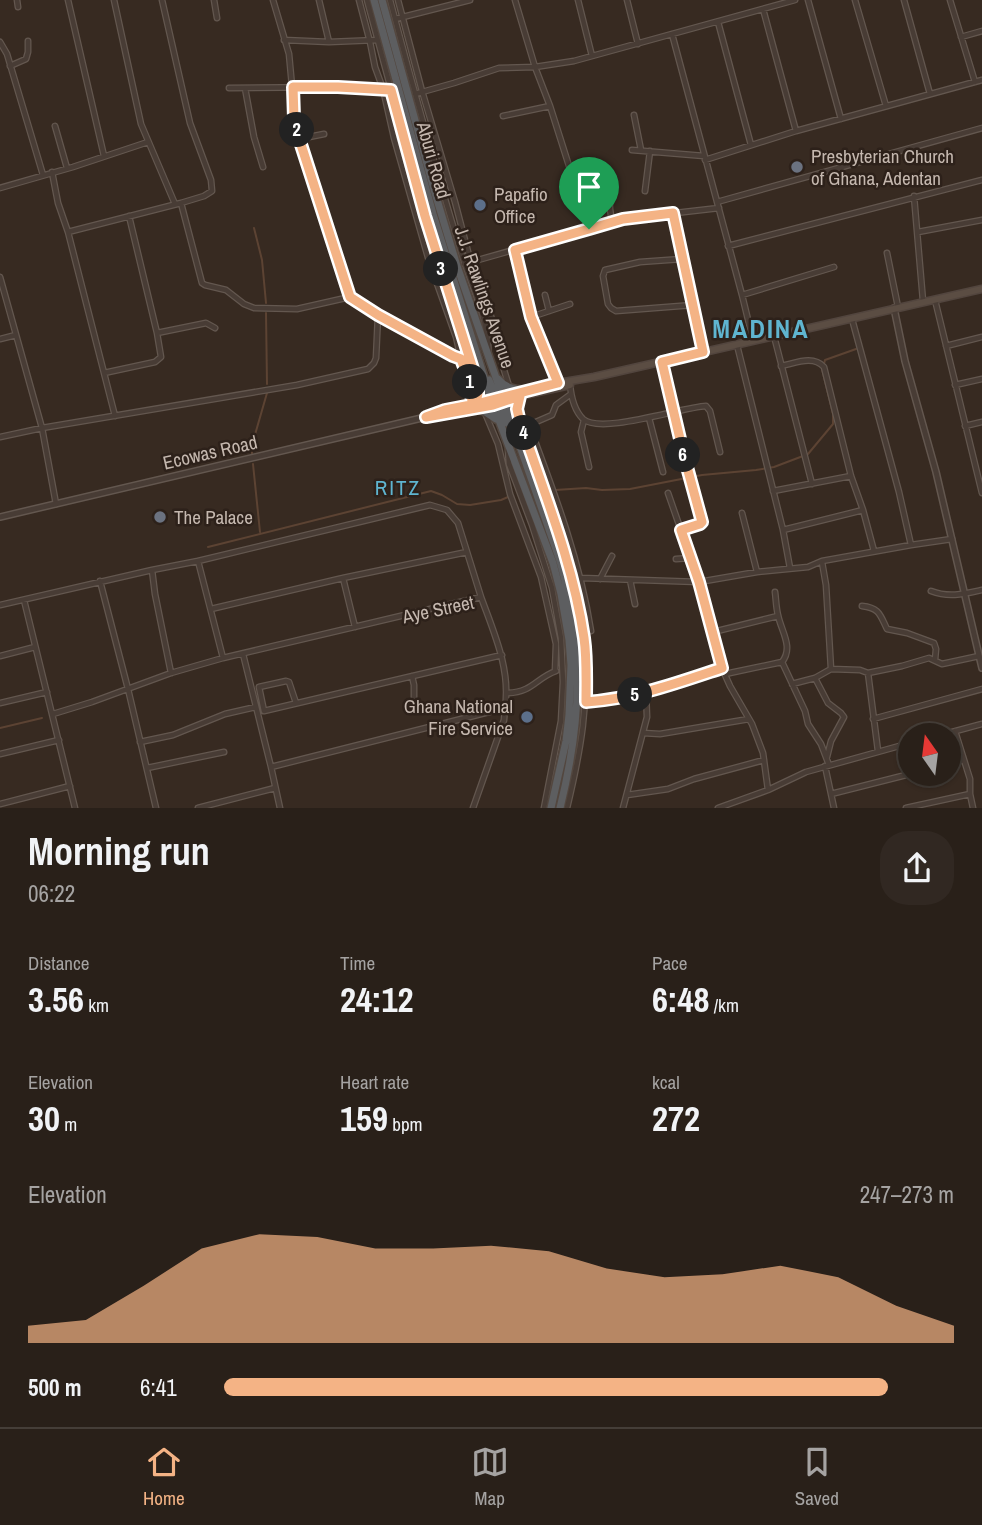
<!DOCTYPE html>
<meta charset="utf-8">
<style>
body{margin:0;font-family:"Archivo Narrow",sans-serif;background:#312822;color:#f1f3f6;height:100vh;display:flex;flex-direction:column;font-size:26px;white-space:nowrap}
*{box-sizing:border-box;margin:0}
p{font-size:23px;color:#a5a3a2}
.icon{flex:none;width:38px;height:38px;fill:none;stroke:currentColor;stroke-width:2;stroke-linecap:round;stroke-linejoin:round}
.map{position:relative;height:808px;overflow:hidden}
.details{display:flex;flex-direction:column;background:#292019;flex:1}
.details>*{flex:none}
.needle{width:46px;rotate:346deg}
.tools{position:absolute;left:898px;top:723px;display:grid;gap:14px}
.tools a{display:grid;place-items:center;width:63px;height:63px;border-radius:50%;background:#292019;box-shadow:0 2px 5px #0004,0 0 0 2px #453e38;font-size:35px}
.pin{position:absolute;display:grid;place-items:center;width:60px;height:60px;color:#fff;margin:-72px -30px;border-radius:50% 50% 50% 0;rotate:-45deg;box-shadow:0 0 7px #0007}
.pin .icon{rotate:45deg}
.km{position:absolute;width:35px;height:35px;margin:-18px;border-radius:50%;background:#222;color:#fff;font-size:19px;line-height:35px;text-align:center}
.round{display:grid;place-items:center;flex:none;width:74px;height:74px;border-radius:28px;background:#312822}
.overview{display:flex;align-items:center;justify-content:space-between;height:119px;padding:0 28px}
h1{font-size:38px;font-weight:800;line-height:52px}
.figures{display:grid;grid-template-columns:repeat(3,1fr);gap:10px;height:119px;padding:7px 28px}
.figures div{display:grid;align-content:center}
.figures b{font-size:35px;font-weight:800}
.figures small{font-size:19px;font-weight:400}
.figures p{font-size:19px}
.chart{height:196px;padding:14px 28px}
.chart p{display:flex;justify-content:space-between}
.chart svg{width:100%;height:126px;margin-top:7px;fill:#f4b385;opacity:.7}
ul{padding:0 28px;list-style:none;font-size:23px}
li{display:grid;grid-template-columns:112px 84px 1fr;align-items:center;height:52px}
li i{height:18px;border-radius:9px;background:#f4b385}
.tabs{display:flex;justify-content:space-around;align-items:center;height:98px;border-top:2px solid #453e38;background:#292019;font-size:19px;color:#a5a3a2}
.tabs a{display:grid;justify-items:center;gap:4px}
.tabs .selected{color:#f4b385}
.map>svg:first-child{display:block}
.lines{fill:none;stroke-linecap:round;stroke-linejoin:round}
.stream{stroke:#5c4333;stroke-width:2}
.minor-casing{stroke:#63574f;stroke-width:7}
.tertiary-casing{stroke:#63574f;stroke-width:8}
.secondary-casing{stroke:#52453e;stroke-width:9}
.trunk-casing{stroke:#53473f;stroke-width:10}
.minor{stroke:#483c35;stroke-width:4.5}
.tertiary{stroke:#483c35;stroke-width:5}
.secondary{stroke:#5b4d43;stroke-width:6}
.trunk{stroke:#5d5e60;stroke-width:7}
.route-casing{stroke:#fff;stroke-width:14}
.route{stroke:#f4b385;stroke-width:9}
.worship-dot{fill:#6b7280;stroke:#2d211a;stroke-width:2.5}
.service-dot{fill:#5c6f8a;stroke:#2d211a;stroke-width:2.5}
.labels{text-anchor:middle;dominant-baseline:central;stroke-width:5;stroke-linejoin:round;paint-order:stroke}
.poi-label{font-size:19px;fill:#c5b8af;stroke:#2d211a;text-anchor:start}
.street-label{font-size:19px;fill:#c5b8af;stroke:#2d211a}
.neighbourhood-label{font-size:21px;letter-spacing:2px;fill:#5fb5d0;stroke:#2d211a}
.district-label{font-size:26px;font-weight:bold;letter-spacing:2px;fill:#5fb5d0;stroke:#2d211a}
</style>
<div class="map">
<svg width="982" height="808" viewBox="0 0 982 808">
<rect width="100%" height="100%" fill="#372a21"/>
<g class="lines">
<!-- stream -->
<path class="stream" d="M254,228L262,260L266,303
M266,313L267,384
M824,364L825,360L856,349
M252,454V445L267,393
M808,454L833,424V414L822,369
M253,464L260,532
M555,490L586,488L602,490L630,489L702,475L756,470L774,467L803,456
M208,547L431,491L442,495L457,504L470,505L501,500L508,497
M0,728L42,718"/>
<!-- minor casing -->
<g class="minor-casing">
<path id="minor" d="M17,0L18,7
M68,0L104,156
M114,0L141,124L175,204
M214,0L217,18
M273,0L289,54L296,129L350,297L378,315L453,356L471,361
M319,0L329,42
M359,0L370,42L375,67L383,89L394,138L429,261L456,337L461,359L471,386L472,404
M367,0L425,216L478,385L476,403
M390,0C412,84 435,167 460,249C468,278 491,325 488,353
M398,0L422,91L455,202L471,263L491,316L500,357L509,386
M515,0L535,67L550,106L589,229
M578,0L592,56
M627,0L638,44
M808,0L841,119
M855,0L886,106
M904,0L930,94
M950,0L975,82
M763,9L796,131
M395,19L470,0
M718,22L751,145
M672,34L742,295L753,340
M961,37L982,31
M284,40L329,42L377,40
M0,42L7,54L43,175
M10,66L26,59L28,52V41
M229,88L338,87L391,90
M245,88L254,137L263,167
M415,94L454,83L499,68L535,67L574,61L795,0
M634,115L641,150
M503,116L550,106
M55,126L67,168
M299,139L324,134
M632,150L704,156
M705,160L796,131L982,80
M52,172L58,203L68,232L115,416
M0,188L73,167L148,142
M609,190L610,209L612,222
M645,191L650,151
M914,196L923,301
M717,202L982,128
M181,203L202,283L205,285L226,290L244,304L254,308L297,309L350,297
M673,213L703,352
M68,232L181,203L204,196L212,191L211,180L190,123L162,0
M918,232L982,220
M728,246L982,180
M515,250L531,317L558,383
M887,253L898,307
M682,259L640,262L605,270L603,276L608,304L611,308L616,311L693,305
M464,264L623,219L719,208
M0,277L42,428L56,504
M545,295L549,311
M742,295L834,267
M935,300L982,493
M531,317L570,304
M852,319L899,492L911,545
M157,333L206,323L215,328
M774,336L812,484
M0,339L16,335
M737,345L783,530L790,568
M946,346L982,337
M662,362L684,456L702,521L700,524L681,530
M781,366C796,363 813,355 824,367L851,476L863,510L874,551
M104,373L155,362L161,357L157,333L129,216
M570,384C571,396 574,410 583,419C601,435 682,407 706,406L710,411L720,452
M955,385L982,379
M520,396L517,409L519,418C532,457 546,495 558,534C570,569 582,606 585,643C589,703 581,750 567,808
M485,413L498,444L510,494L541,577L556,644L555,671
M649,418L663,472
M520,419L529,425C554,492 580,560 591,631
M584,420L581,432L589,467
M529,425L552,415L556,405L571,394
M965,426L982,422
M0,437L42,428L297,385L368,369L374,363L376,358L378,315
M508,450L509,464L532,525L552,588L561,638L563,682L561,721L544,808
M773,491L851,476
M668,493L699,582L722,668L730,686L752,724L763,753L768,790
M742,513L757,572
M783,530L863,510
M676,559L691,558
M198,561L223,658
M822,562L826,585L831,669
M152,570L198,561L430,505L447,510L458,523L481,597
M343,578L355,627
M581,578L699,582L757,572L808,567L822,561L911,545L952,539
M600,579L612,556
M630,580L635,604
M100,581L128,689L156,808
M931,591C949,598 964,594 982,590
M24,600L75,808
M0,605L152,570L155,594L171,673
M862,606C880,608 880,615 887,629L907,633L934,643L936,649L935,660
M211,609L343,578L467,552
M713,632L778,616
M243,654L271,767L280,808
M0,656L35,647
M782,662L805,711L808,724L821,744L829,765
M868,673L878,751
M725,674L782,662C794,647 781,631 778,615C776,607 776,599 775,592
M412,676L414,685V701
M815,678L828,703L841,713L844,717L831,741L827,757
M792,684L815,678L831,669L860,670L868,673L902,666L929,658L942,664L979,656
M508,693C533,692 536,678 556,671
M586,702C633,699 677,683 722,668
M0,703L47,692
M296,703L289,682L286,681L259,687L264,711C343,693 422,674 502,655
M53,714L92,702L171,673L223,658L481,597C494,633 511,670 505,708L271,767
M873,719L982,689
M955,731L970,779V794L973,808
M643,733L660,734L749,719
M941,735L982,724
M140,742L173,735L225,714L256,707
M0,754L59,740
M948,764L963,760
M825,766L834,808
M147,768L224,752
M831,794L910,774
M627,795L668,789L694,779L764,760
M0,804L70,786
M198,808L275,788
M473,808L504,720L505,708
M623,808L647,717L646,693
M718,808L768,790L806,772L910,743
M906,808L970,794"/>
</g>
<!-- tertiary casing -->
<g class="tertiary-casing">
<path id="tertiary" d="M894,308L905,361L936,472L982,668
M439,412L491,399
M0,517L426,417L493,405"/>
</g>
<!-- secondary casing -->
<g class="secondary-casing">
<path id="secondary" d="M499,397L558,383L594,377L982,289
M503,402L520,396L570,385"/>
</g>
<!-- trunk casing -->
<g class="trunk-casing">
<path id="trunk" d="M374,0L433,214L491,399L553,563L561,594L569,640L571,665L569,715L566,741L551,808
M382,0L435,193L457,266L560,561C584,650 582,719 560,808
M498,379C506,389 517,390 529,390
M489,380L496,397L503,401
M491,399L499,403L507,423
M472,408L484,411L496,419"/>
</g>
<!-- minor -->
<use href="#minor" class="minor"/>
<!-- tertiary -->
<use href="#tertiary" class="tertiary"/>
<!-- secondary -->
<use href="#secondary" class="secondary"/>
<!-- trunk -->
<use href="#trunk" class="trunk"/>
</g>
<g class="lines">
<!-- route casing -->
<g class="route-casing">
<path id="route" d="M589,229L515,250L531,317L558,383L476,404H472L471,386L461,359L453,356L378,315L350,297L296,129L294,118L293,87H338L391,90L425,216L478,385V393L476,404L445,410L426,417L493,405L520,396L517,409L519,418C543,490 573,562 584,638C587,659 586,681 586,702C633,699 677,683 722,668L699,582L681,530L700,524L702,522L684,456L662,362L703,352L673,213L623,219L589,229"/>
</g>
<!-- route -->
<use href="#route" class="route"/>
</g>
<!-- markers -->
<g class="worship-dot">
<circle cx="797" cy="167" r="7"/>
<circle cx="160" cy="517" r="7"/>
</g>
<g class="service-dot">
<circle cx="480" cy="205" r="7"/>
<circle cx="527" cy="717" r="7"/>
</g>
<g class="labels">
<!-- poi labels -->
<g class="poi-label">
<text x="811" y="156">Presbyterian Church<tspan x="811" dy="22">of Ghana, Adentan</tspan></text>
<text x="494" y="194">Papafio<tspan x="494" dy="22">Office</tspan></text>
<text x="174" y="517">The Palace</text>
<text x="513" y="706" text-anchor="end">Ghana National<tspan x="513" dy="22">Fire Service</tspan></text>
</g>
<!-- street labels -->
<g class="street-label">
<text transform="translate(434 160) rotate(74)">Aburi Road</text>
<text transform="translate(485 297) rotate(71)">J.J. Rawlings Avenue</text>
<text transform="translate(210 452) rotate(-13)">Ecowas Road</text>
<text transform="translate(438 609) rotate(-12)">Aye Street</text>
</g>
<!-- neighbourhood labels -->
<g class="neighbourhood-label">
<text x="398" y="487">RITZ</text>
</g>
<!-- district labels -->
<g class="district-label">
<text x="761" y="328">MADINA</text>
</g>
</g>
</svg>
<div class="tools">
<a><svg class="needle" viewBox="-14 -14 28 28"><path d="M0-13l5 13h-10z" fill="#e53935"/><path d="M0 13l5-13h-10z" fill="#a5a3a2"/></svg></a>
</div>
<div class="pin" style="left:589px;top:229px;background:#1e9e55"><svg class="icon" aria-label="arrive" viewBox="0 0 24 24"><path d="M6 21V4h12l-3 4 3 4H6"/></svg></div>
<b class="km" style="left:470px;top:382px">1</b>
<b class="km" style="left:297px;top:130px">2</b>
<b class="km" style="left:441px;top:269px">3</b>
<b class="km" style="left:524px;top:433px">4</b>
<b class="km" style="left:635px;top:695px">5</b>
<b class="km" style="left:683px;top:455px">6</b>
</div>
<section class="details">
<div class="overview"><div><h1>Morning run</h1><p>06:22</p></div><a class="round"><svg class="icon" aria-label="share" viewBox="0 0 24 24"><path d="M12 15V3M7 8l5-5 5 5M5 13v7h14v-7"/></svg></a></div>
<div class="figures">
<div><p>Distance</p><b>3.56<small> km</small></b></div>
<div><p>Time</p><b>24:12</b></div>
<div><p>Pace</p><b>6:48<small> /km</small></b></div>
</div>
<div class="figures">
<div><p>Elevation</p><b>30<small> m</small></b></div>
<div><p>Heart rate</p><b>159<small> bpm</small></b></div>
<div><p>kcal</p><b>272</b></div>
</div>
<div class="chart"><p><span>Elevation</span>247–273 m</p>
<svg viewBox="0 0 160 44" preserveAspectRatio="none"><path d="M0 44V38L10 36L20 24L30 11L40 6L50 7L60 11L70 11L80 10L90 12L100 18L110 21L120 20L130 17L140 21L150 31L160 38V44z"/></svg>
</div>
<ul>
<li><b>500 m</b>6:41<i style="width:91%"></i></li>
</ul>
</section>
<nav class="tabs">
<a class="selected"><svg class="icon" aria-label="home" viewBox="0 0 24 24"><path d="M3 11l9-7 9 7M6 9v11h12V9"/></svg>Home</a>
<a><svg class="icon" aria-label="map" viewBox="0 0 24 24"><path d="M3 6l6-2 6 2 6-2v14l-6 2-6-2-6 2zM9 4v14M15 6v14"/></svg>Map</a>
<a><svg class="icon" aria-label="saved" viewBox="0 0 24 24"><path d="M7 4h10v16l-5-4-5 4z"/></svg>Saved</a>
</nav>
